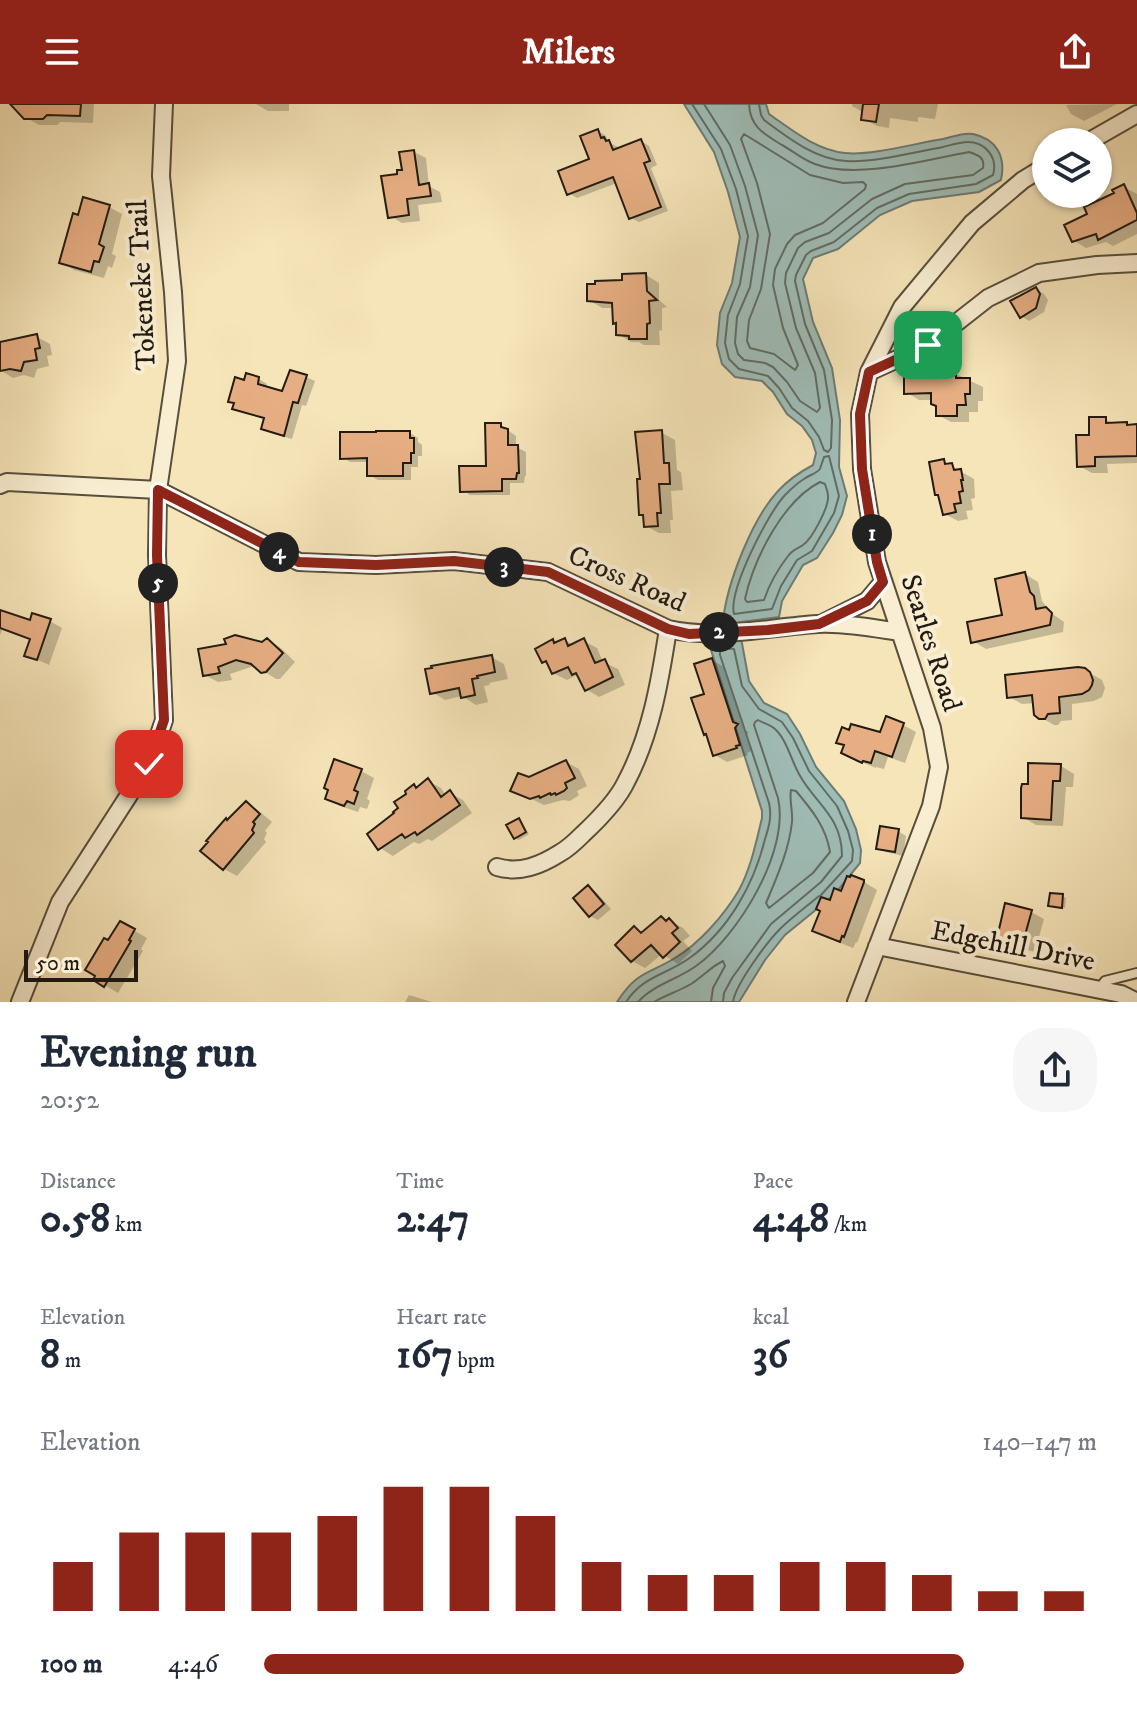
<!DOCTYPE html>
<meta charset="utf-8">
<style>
body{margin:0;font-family:"IM FELL DW Pica",serif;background:#f6f6f7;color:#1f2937;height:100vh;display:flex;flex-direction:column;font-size:30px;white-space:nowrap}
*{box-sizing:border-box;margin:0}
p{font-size:26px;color:#747a83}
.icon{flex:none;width:44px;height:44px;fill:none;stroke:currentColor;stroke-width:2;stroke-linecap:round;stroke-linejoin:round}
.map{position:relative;height:898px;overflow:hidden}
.details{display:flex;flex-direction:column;background:#fff;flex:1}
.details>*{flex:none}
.controls{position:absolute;left:1032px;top:24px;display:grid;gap:16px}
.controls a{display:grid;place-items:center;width:80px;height:80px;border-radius:50%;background:#fff;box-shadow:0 2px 6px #0004;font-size:40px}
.scale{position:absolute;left:24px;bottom:20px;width:114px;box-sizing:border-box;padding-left:8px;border:4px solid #231b12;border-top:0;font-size:22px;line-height:28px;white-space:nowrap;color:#231b12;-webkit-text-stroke:6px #f9eed2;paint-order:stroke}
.pin{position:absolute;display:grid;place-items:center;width:68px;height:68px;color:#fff;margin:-34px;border-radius:16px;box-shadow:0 4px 12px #0006}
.km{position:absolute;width:40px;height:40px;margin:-20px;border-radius:50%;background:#222;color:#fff;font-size:22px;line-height:40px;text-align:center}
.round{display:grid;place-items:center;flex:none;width:84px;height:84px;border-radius:32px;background:#f6f6f7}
.overview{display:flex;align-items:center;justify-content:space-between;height:136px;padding:0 40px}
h1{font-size:44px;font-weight:800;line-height:60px}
.stats{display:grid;grid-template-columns:repeat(3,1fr);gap:12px;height:136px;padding:8px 40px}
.stats div{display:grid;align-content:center}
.stats b{font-size:40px;font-weight:800}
.stats small{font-size:22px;font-weight:400}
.stats p{font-size:22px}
.chart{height:224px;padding:16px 40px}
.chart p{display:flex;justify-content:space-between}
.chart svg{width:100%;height:144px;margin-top:8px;stroke:#8f2418;stroke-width:6}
ul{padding:0 40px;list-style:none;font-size:26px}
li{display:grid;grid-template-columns:128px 96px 1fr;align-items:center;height:60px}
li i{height:20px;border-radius:10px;background:#8f2418}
header{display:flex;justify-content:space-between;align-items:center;height:104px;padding:0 40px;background:#8f2418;color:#fff;font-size:36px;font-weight:800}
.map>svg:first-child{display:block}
.water{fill:#9fbdb7;stroke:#6d7c75;stroke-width:2}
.shadow{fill:#0003}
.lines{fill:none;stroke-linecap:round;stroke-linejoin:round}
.shore{stroke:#616c64;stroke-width:2}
.building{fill:#e7ae83;stroke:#231b12;stroke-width:2}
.service-casing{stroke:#584e3c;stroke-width:12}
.minor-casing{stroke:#584e3c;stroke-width:20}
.service{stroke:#f9eed2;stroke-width:8}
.minor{stroke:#f9eed2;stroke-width:16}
.route-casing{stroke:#fff;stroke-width:16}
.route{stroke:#8f2418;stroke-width:10}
.labels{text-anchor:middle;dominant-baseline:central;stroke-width:8;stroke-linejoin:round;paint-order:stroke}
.street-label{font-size:28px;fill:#231b12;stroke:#f9eed2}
</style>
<header><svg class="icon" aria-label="menu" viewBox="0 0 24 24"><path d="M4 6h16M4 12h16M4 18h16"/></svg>Milers<svg class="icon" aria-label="share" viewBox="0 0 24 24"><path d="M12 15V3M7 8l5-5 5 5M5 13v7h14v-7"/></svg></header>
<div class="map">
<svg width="1137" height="898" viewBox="0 0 1137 898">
<rect width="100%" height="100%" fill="#f6e5b9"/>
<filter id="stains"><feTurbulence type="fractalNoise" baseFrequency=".0025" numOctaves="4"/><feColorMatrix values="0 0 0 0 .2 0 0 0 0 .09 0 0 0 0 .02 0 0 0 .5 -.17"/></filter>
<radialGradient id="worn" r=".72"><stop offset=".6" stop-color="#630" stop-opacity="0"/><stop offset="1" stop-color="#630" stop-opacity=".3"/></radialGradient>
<!-- water -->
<path class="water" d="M684,0H766L769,10C792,26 816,46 845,49C870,52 917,39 943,35C952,33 964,28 973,30C997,35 1006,53 1001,76L979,88L912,97L880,111L838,145L813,154L803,175L813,218L832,264L840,316L839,363L847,392L842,411L833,429L817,454L803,461L782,497L779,513L733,519L723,517C727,479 752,415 778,387C788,376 800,368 813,361L816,349L812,336L802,322L787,310L773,288L762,277L735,273L722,260L717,241L720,209L732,179L740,133L728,88L714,48Z
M741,534L749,577L764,599L787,610L800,630L816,663L844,697L856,725L861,746L860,759L834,791L785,831L765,856L739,898H617C637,867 647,871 675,854C699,840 725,810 739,786C751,764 756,738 762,714V707L711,546L713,536Z"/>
<!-- shadow -->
<path class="shadow" d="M19,0H94L93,19L60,18L57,21H39L25,13Z
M256,0H289V7H268Z
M852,0H938L935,15L918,13V18L890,14L889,24L877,22L864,15V9L852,2Z
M1117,0L1084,17L1071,10L1066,1Z
M598,27L606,32L608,38L618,43L619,46L641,37L649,42L657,61L651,64L668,107L639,118L631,114L617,79L577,94L569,89L592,56Z
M414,48L426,54L429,82L440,88L442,98L418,101L420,117L402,119L390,112L399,72L404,67Z
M1124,83L1137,90V130L1113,142L1106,138L1086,144L1073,136L1090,111Z
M109,103L122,110L112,150L116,152L112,164L108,162L104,174L74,166L61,158L80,113Z
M646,171L659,179V196L667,203L662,204V226L659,227L660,241H644L639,238H631L618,230V220L615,218V204H602L589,196L624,178Z
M1036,185L1044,190L1048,196L1044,208L1029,217L1021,212Z
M37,233L50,240L52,251L47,252L49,262L37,265L34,274L24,271L13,274L0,266V236L4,239Z
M956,270L983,283V297H978V308H969V318H951L938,311V302L933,296H919L906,288Z
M306,273L315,277L306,302L302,301L292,335L271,329L263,324L266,315L243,309L235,304L245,278L259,275L267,280L266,284L283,289Z
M1105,315L1115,321L1137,322V359L1107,360L1108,369H1092L1079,362L1091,333Z
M501,321L516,332V343L526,348V372H525L524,379H510V391H470L462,386L488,364Z
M410,329L418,334V338L422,341V352H418V363H411V376H378L369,371V358H350L342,353Z
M662,329L675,336L677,366L681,368L683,386L671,387L673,416H670L671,429H659L646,422L643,377Z
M943,357L974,375L975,394L971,395L973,406L966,407L968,415L958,417L945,410Z
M1025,470L1038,478L1042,497L1046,502L1047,506L1064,518L1063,528L986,545L973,537L1005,512Z
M0,508L31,518L50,517L62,524L49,561L27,551L32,537L2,526L0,531Z
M268,536L281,544L295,558L280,575H276L259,564L251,563L230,570L232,576L218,578L205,571L200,546L263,540Z
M565,536L573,541L584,537L597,544L603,558L618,565L625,581L599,593L586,585L581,574L577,571L567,576L553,569L550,562L543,558L553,538L557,540Z
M491,553L504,560L508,575L489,579L490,581L484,582L488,598L476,601L462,592L445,596L432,588Z
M712,556L724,563L744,626L749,628L746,632L751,647L747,649L748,651L727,658L715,651L709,632L705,630L706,591Z
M1088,568L1102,576L1105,584L1102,593L1094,597L1072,600V616L1061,617L1058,621H1054L1040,613L1035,599L1022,600L1009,593Z
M903,621L916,628L905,659L888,653L884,665L876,663V664L856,656L850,628L882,631Z
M566,658L579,665L587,682L577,687L579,691L570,697L563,696L544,701L513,686L529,675Z
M1061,662L1074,670L1073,683H1066L1063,722L1036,721L1023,713L1030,682Z
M361,667L374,674L367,695L370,697L367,705L360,703L358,708L340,702L327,694L330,686Z
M428,677L441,684L446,692L450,689L463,696L472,709L432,737L428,735L419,740L414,738L393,752L380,744L397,710L414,683L418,685Z
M246,699L259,707L272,718L265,727L267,729L264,735L266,738L237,772L224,765L203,747Z
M519,717L522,719L529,730L519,736L515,734Z
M898,727L906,732L903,752L886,748L878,744Z
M864,778L877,786L857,839L856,838L853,844L828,834L815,826L831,799L842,789Z
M588,784L597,789L611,805L598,816L590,812Z
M1062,792L1066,794L1065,804L1050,801Z
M1031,808L1044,815L1035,848L1024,845L1022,852L1010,850L998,842Z
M670,817L683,824L690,832L683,837L692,847L678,860L662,850L645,864L632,857L635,824L644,829Z
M121,819L147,834L141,845L143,847L118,889L96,876L109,839Z
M409,891L432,898H405Z"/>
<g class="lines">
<!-- shore -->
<path class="shore" d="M692,0L721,45L736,85L748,132L740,180L728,211L725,239L729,255L739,265L768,272L779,284L792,304L808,317L819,333L824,346L828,348L831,344L832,316L824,266L805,220L795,177L796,171L806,151L811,147L834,138L877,104L909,90L976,80L993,71C998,54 986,38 968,38C960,38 951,41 943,43C916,48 872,59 846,57C815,55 788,34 764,16L761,11L759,0
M704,0L730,41L745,82L758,131L750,183L737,213L735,239L738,250L744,256L765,259L773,263L787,278L800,297L817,308L820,304L815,269L796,224L785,179L786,169L798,144L805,138L829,129L872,95L905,80L973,71L983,64C985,53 978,51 969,48C925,56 856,76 815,60C803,56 793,47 782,41C764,30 750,23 749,0
M744,30L810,71L843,79L863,78L866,81L865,85L823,119L795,131L787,140L775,165L773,181L783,224L798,261L795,266L774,250L750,244L747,237L749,216L761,185L770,130L757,79L741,35Z
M829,352L839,392L834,409L812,447L797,456L781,482L772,505L734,510C728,487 768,409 785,391C790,386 797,379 804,375C809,371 816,370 820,365C820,364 824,354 824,353Z
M820,378L825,380C826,384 828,387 828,392C829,403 812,435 803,441C797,445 792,446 788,452C778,465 769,481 764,496L747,498L745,495C754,454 783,397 820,378Z
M791,686L796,687C812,706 826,723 830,748L813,769L769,804L766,799C777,773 789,746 792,718C793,707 789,696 791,686Z
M626,898C644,871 667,871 691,853C729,825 754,780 765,735C769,723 772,712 769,699L720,551V547L722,544L734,545L742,582L759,605L782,618L793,634L809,667L837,702L848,727L853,746L852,757L821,791
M638,898C654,880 677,876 696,862C738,832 790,747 778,694L754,621L755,618L758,616C763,619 771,621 775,625C787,636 791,656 799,670C815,700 842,712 842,752L821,778L771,820L732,874L724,889L723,898
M654,898C666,891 679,887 691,880C702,873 712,862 723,857L725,862L713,884L711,898
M733,898C735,881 767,838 780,825C792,813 806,803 819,792"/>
</g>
<!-- building -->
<path class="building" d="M10,0H81L80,12L47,11L43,15H24Z
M863,0H879L876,18L861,16Z
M598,25L601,34L604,33L606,37L609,36L613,46L641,35L650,57L644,59L661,103L629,115L613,73L567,91L558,67L589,55L580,32Z
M414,46L419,81L429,79L431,92L407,95L409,111L388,114L381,72L397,70V66H402L399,48Z
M1124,80L1137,109V116L1098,136L1096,130L1072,138L1064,121L1087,110L1084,103L1114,89L1112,86Z
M83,93L110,101L99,140L104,143L99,158L94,157L91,168L59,159L73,109L78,111Z
M646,169L647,187L657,196L649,197L650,219L647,220V235H629V232L616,231V219L613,220L612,199L587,197V180H595V177L622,176V170Z
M1036,183L1040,190L1036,204L1020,214L1010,197Z
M37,230L40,244L35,245L37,256L24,258L21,267L10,265L0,267V238Z
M290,266L307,271L298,299L293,298L284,332L261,325L264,314L232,305L234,299L228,298L235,273L244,276L246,269L259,273L258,280L282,287Z
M942,268H956V274H970V290H965L966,301H957V312H936V302L931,300V289L904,290V273L942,271Z
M1089,313H1106V319L1127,318V321L1137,320V352L1095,353V362L1077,363L1076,331H1089Z
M485,319H501V323L508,325V341H518L519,369H517L516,375H502V387L460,388L459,362H486Z
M662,326L664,359H669L670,380H659L661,409H657L658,422L644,423L643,411H639L637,375H640L635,328Z
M376,327H410V334H414V349H411V359H403V372H367V354L340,355V328H376Z
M944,355L945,360L952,359L954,366L961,365L963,376H961L963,387L959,388L961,399L954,400L956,408L943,411L938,391H935L929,358Z
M1025,468L1030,488L1034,492L1036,505L1046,503L1052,509L1050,521L971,539L967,518L1002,511L995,475Z
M0,506L30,516L32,509L51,515L37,556L24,552L30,535L0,524Z
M235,531L262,538L267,534L283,549L266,568L261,569L251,560L236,556L218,563L220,569L203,572L198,545L226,540L224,535Z
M565,534L568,542L584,534L595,559L605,555L613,573L585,587L576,569L572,571L568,563L552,570L546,557L542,559L535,545L553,535L554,539Z
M492,551L495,568L477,572L478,574L472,575L475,591L461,594L459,584L430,590L425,565L432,564L431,562Z
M712,554L733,618L738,620L735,624L740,641L736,642L737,644L713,652L706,630L704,631L691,594L704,590L694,560Z
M1078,563L1085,564L1090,568L1093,576L1092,581L1089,586L1082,590L1059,593L1060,609L1048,610L1045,615H1039L1034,611L1032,591L1007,594L1005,571Z
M886,612L904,619L892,653L875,647L871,659L863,657L862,659L841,649L844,641L836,639L842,623L849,626L851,620L880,628Z
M334,655L362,665L354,686L358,688L354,700L347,697L344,702L325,695L328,686L324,684Z
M566,656L575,674L565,679L567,684L564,687L556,691L555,689L551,691L550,689L540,694L539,692L530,695L510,687L518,669L529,673Z
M1028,659L1061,660L1060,677H1053L1051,716L1021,714V684L1022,680H1028Z
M428,674L441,693L450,686L460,701L417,731L415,728L405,734L402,730L378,746L367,730L394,709L393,708L398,704L394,698L406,690L405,687L414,680L416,684Z
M246,697L260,710L253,718L255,720L252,726L254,729L223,766L200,747L208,738L206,737L226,714L227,716Z
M519,714L526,728L514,735L506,721Z
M880,722L899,725L895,748L876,745Z
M851,771L864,776V778L844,833L842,832L840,838L812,827L820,807L816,805L821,793L830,796L834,784L841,787L847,772L850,773Z
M588,781L604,800L589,813L573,794Z
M1050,789L1063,790L1062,804L1048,802Z
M1005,799L1032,806L1022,842L1011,839L1008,846L995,843Z
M661,812L666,817L669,814L678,824L672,829L680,838L663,854L651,841L631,858L615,841L634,822L641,829Z
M120,817L135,825L129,836L131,837L104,883L93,876L95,872L85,866L104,834L108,836Z"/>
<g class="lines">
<!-- service casing -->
<g class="service-casing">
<path id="service" d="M1099,885L1105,877L1137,869"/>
</g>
<!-- minor casing -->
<g class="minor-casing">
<path id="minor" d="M1088,38L1137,10
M869,268L928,241L988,194L1039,169L1097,161L1137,159
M0,381L7,378L158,386L299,458L376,461L454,457L548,468L668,525C717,536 768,523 818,520C846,519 873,524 900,528
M823,519L867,497L883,478
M497,763C520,770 541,761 560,749C569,744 576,737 583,730C599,715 617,697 626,678C651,631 660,577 668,525
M877,842L1121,890L1137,898
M20,898L60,798L149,660L164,616L157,451L158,386L177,257L173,188L161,72L164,0
M856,898L931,702L939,663L932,624L877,458L862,365L860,310L869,268L902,203L972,119L1023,76L1046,62"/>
</g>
<!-- service -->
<use href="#service" class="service"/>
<!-- minor -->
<use href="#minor" class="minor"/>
</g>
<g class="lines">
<!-- route casing -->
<g class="route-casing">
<path id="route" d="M149,660L164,616L157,451L158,386L299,458L376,461L454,457L548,468L668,525L689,530L768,526L819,520L867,497L883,478L877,458L862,365L860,310L869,268L928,241"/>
</g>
<!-- route -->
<use href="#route" class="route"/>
</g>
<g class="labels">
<!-- street labels -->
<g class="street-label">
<text transform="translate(142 181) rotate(-93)">Tokeneke Trail</text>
<text transform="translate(627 475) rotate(24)">Cross Road</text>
<text transform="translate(931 539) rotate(72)">Searles Road</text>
<text transform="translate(1013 842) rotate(11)">Edgehill Drive</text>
</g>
</g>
<rect width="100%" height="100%" filter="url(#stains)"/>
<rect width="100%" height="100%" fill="url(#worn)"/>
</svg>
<div class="controls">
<a><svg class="icon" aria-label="layers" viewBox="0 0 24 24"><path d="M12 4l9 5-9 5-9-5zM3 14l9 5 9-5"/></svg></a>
</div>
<div class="scale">50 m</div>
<div class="pin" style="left:928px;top:241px;background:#1e9e55"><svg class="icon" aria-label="arrive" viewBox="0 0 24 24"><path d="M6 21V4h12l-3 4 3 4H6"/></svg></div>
<div class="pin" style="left:149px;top:660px;background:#d93025"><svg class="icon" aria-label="check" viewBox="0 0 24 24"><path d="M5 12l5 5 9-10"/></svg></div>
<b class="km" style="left:872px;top:430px">1</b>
<b class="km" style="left:719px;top:528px">2</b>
<b class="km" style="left:504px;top:463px">3</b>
<b class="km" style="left:279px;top:448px">4</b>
<b class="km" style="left:158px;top:479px">5</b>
</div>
<section class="details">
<div class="overview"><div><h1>Evening run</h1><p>20:52</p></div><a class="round"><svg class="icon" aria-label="share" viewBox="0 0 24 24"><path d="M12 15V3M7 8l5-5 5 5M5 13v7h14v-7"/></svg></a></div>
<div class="stats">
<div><p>Distance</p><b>0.58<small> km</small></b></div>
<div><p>Time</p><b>2:47</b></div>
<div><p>Pace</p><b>4:48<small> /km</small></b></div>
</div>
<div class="stats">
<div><p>Elevation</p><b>8<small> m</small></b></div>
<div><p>Heart rate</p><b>167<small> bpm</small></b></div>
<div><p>kcal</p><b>36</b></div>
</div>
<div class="chart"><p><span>Elevation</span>140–147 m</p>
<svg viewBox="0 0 160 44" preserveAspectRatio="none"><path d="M5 44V29M15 44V20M25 44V20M35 44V20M45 44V15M55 44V6M65 44V6M75 44V15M85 44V29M95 44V33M105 44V33M115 44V29M125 44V29M135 44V33M145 44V38M155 44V38"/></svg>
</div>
<ul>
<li><b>100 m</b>4:46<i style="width:84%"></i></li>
</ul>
</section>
